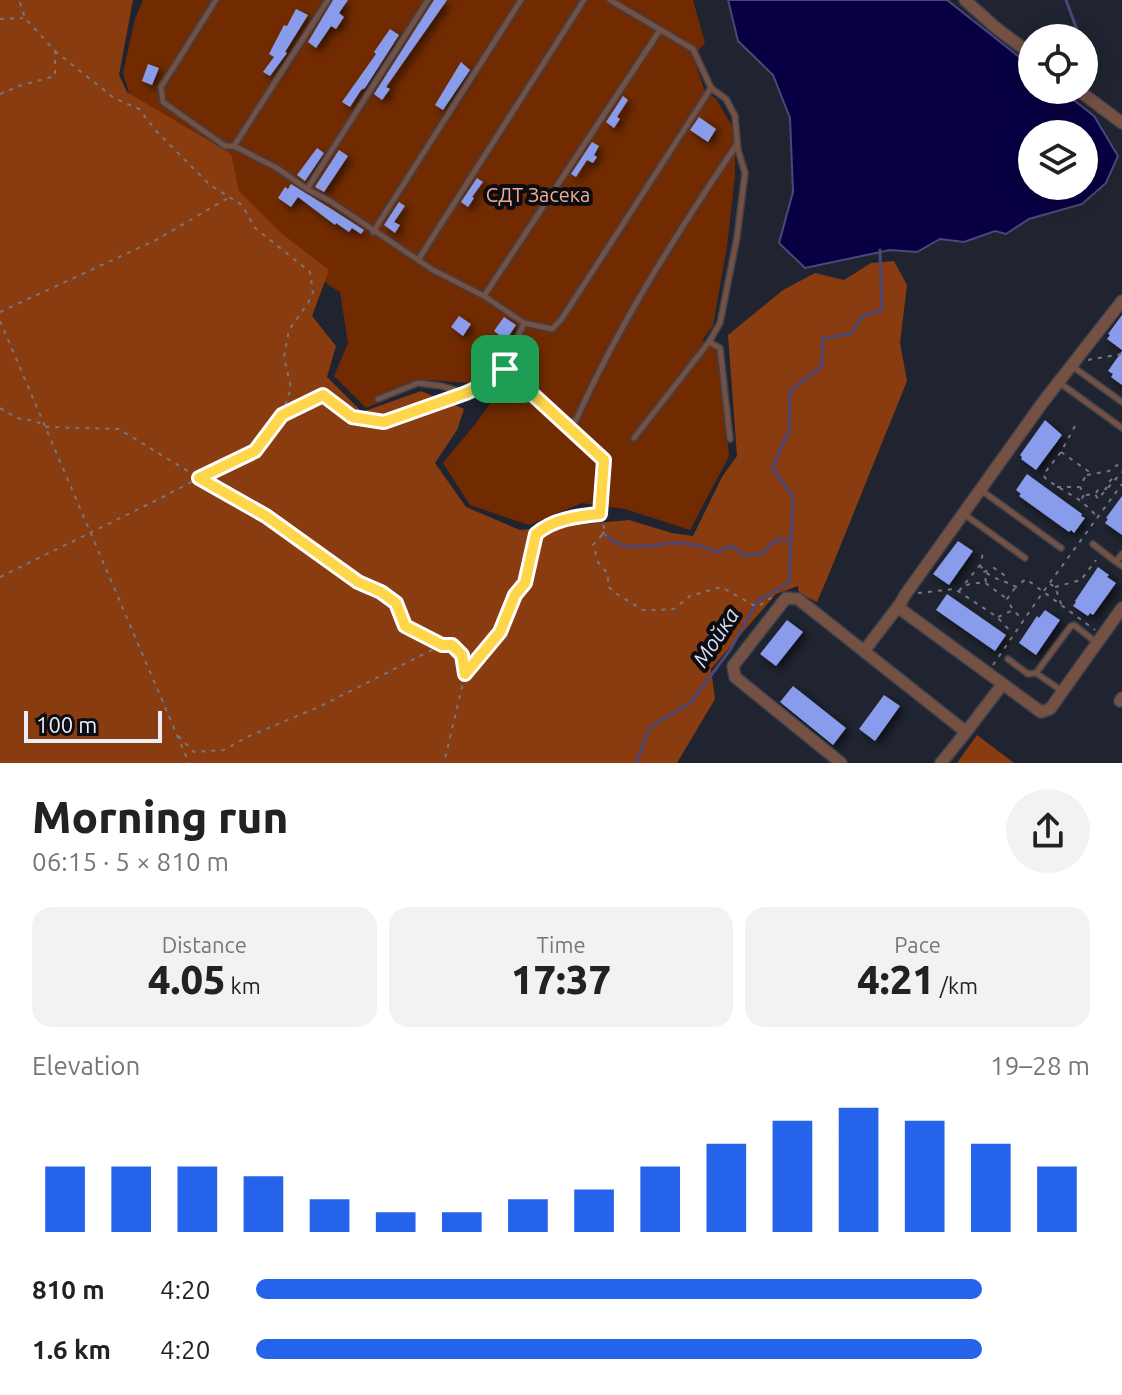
<!DOCTYPE html>
<meta charset="utf-8">
<style>
body{margin:0;font-family:Ubuntu,sans-serif;background:#f2f2f2;color:#222;height:100vh;display:flex;flex-direction:column;font-size:30px;white-space:nowrap}
*{box-sizing:border-box;margin:0}
p{font-size:26px;color:#767676}
.icon{flex:none;width:44px;height:44px;fill:none;stroke:currentColor;stroke-width:2;stroke-linecap:round;stroke-linejoin:round}
.map{position:relative;height:763px;overflow:hidden}
.drawer{display:flex;flex-direction:column;background:#fff;flex:1}
.drawer>*{flex:none}
.tools{position:absolute;left:1018px;top:24px;display:grid;gap:16px}
.tools a{display:grid;place-items:center;width:80px;height:80px;border-radius:50%;background:#fff;box-shadow:0 4px 20px #0003;font-size:40px}
.scale{position:absolute;left:24px;bottom:20px;width:138px;box-sizing:border-box;padding-left:8px;border:4px solid #eceef7;border-top:0;font-size:22px;line-height:28px;white-space:nowrap;color:#eceef7;-webkit-text-stroke:6px #0c0d13;paint-order:stroke}
.pin{position:absolute;display:grid;place-items:center;width:68px;height:68px;color:#fff;margin:-34px;border-radius:16px;box-shadow:0 4px 12px #0006}
.round{display:grid;place-items:center;flex:none;width:84px;height:84px;border-radius:42px;background:#f2f2f2}
.head{display:flex;align-items:center;justify-content:space-between;height:136px;padding:0 32px}
h1{font-size:44px;font-weight:800;line-height:60px}
.metrics{display:grid;grid-template-columns:repeat(3,1fr);gap:12px;height:136px;padding:8px 32px}
.metrics div{display:grid;align-content:center;border-radius:20px;background:#f2f2f2;text-align:center}
.metrics b{font-size:40px;font-weight:800}
.metrics small{font-size:22px;font-weight:400}
.metrics p{font-size:22px}
.chart{height:224px;padding:16px 32px}
.chart p{display:flex;justify-content:space-between}
.chart svg{width:100%;height:144px;margin-top:8px;stroke:#2563eb;stroke-width:6}
ul{padding:0 32px;list-style:none;font-size:26px}
li{display:grid;grid-template-columns:128px 96px 1fr;align-items:center;height:60px}
li i{height:20px;border-radius:10px;background:#2563eb}
.map>svg:first-child{display:block}
.green{fill:#722b00}
.forest{fill:#893c10}
.water{fill:#080043;stroke:#4c4779;stroke-width:2;fill-rule:evenodd}
.lines{fill:none;stroke-linecap:round;stroke-linejoin:round}
.stream{stroke:#4c4779;stroke-width:3}
.building{fill:#889ceb;filter:url(#shadow)}
.lane-casing{stroke:#3d404c;stroke-width:8}
.street-casing{stroke:#3d404c;stroke-width:14}
.path{stroke:#747782;stroke-width:2;stroke-dasharray:4 6;stroke-linecap:butt}
.lane{stroke:#745142;stroke-width:5}
.street{stroke:#745142;stroke-width:11}
.path-bridge{stroke:#747782;stroke-width:2;stroke-dasharray:4 6;stroke-linecap:butt}
.route-casing{stroke:#fff;stroke-width:16}
.route{stroke:#ffd54a;stroke-width:10}
.labels{text-anchor:middle;dominant-baseline:central;stroke-width:8;stroke-linejoin:round;paint-order:stroke}
.park-label{font-size:20px;fill:#f1ae90;stroke:#0c0d13}
.water-label{font-size:22px;font-style:italic;fill:#d8def3;stroke:#0c0d13}
</style>
<div class="map">
<svg width="1122" height="763" viewBox="0 0 1122 763">
<defs>
<filter id="shadow"><feDropShadow dx="4" dy="4" stdDeviation="4" flood-color="#0009"/></filter>
</defs>
<rect width="100%" height="100%" fill="#202430"/>
<!-- green -->
<path class="green" d="M143,0H693L705,43L693,56L704,89L716,99L735,131V176L727,246L713,326L702,340L718,349L729,456L690,530L625,509L582,503L529,525L470,505L443,463L476,423L503,386L432,380L366,408L334,376L348,343L340,292L330,286L234,206L131,99L123,73L135,19Z"/>
<!-- forest -->
<path class="forest" d="M0,0H133L119,75L127,92L231,154L239,191L281,233L329,270L312,316L336,346L327,377L362,412L421,391L464,409L457,430L435,463L466,507L520,530L629,520L672,533L693,536L722,477L737,456L728,335L783,290L815,273L844,280L871,263L894,261L907,285L900,343L907,381L829,574L817,602L799,593L798,586L776,594L711,669L715,699L677,763H0Z
M977,735L1014,763H957Z"/>
<!-- water -->
<path class="water" d="M728,0H947L1032,67V90H1061L1094,116L1118,156L1106,183L1082,204L1029,219L1006,234L995,231L964,242L940,239L917,252L890,250L805,268L779,243L793,192L790,118L773,75L738,41ZM1032,134H1084V186H1032Z"/>
<g class="lines">
<!-- stream -->
<path class="stream" d="M1066,0L1080,38
M1084,47L1091,63L1087,86
M606,536C631,556 652,542 680,543C693,544 704,547 717,552L732,546L745,556L763,553L774,541L791,539
M636,763L650,727L691,702L730,650L758,600L789,583L793,496L772,468L789,431L790,391L822,366L823,338L851,334L862,316L882,310L880,250"/>
</g>
<!-- building -->
<path class="building" d="M333,0H348L339,13L344,17L336,29L331,26L316,48L308,42Z
M434,0H447L386,87L390,89L382,100L374,94Z
M296,9L308,15L285,52L287,53L270,76L263,72L274,57L269,54L284,25L287,26Z
M390,29L399,35L365,88L361,90L350,107L342,102L376,54L374,52Z
M461,62L470,70L443,110L435,105Z
M148,64L159,68L152,85L142,81Z
M623,96L628,100L617,117L620,119L614,128L606,122Z
M699,117L716,129L708,142L690,130Z
M592,142L599,146L594,155L597,157L593,163L587,160L576,177L571,174Z
M317,148L324,153L305,181L297,175Z
M339,150L348,156L324,192L315,187Z
M477,178L483,182L472,197L474,198L468,207L461,202Z
M291,184L333,210L364,230L361,234L352,228L349,232L336,223L335,225L298,197L291,207L278,198L285,187L288,189Z
M399,202L405,206L394,222L400,225L395,233L384,225Z
M1122,315V350L1107,339L1110,335L1108,334Z
M459,316L471,324L463,336L451,327Z
M504,317L516,325L506,340L494,331Z
M1122,351V385L1111,377L1113,374L1108,371Z
M1045,420L1062,435L1036,470L1021,459L1022,457L1020,455Z
M1027,474L1082,514L1081,516L1085,518L1074,533L1071,530L1069,532L1019,496L1021,494L1016,490Z
M1122,496V535L1105,523L1108,519L1106,518Z
M958,541L973,551L949,585L933,574Z
M1098,567L1109,575L1107,577L1116,583L1093,615L1090,613L1088,616L1073,606L1076,602L1075,601Z
M947,594L1006,635L995,651L936,610Z
M1045,610L1060,620L1036,655L1019,643L1037,616L1039,618Z
M787,620L803,632L776,666L760,654Z
M793,686L846,728L833,745L780,702Z
M884,695L900,706L875,741L859,729Z"/>
<g class="lines">
<!-- lane casing -->
<g class="lane-casing">
<path id="lane" d="M216,0L161,87L163,102L225,146H234
M328,0L234,146L277,168L307,189L330,201L433,270L484,296L524,323L552,329L561,320L711,88
M610,0L693,49L711,88L726,99L735,116L738,150L745,173L737,237L720,323L709,342L634,438
M307,189L428,0
M373,232L521,0
M418,260L584,0
M484,296L660,30
M709,342L720,348L730,439
M1072,366L1122,402
M505,369L563,423L576,420C620,322 677,233 737,144
M1060,383L1122,428
M378,399L418,383L441,386L466,393L501,377L524,323
M981,490L1061,548
M964,514L1025,558
M1093,544L1116,562
M1122,554L1116,562L1122,566
M1008,659L1028,674L1036,673L1062,691
M1036,673L1071,626L1074,625L1097,643"/>
</g>
<!-- street casing -->
<g class="street-casing">
<path id="street" d="M965,0L995,27L1032,55
M1078,90L1122,123
M1122,301L1043,402L905,595L899,606L903,611L1041,712L1050,709L1122,608
M864,651L900,604
M1120,701L1122,698
M841,763L735,677L733,666L786,598L798,599L966,732L1002,685
M941,763L966,732"/>
</g>
<!-- path -->
<path class="path" d="M0,19L23,18
M55,51L114,98L139,109L157,132L210,185L242,205L255,228L310,272L313,292L308,303L289,330L284,357L291,388L282,415
M0,94L19,86L55,76V51L25,18L19,0
M0,312L156,240L228,198
M0,321L189,763
M1088,360L1122,354
M0,408L17,418L36,421L46,427L119,429L199,478L255,451L282,415L323,395L352,417L384,422L452,398
M1075,426L1061,452L1043,475L1047,480L1081,501L1097,516
M1061,452L1088,471L1080,487L1084,495L1081,500
M1087,475L1109,471L1117,465L1122,469
M1057,487H1079
M1096,493L1098,490L1106,489L1107,484L1113,478
M1086,495L1095,494L1098,499L1122,472
M601,515L606,536
M602,535L593,545L598,562L608,574V586L615,593L643,610H659L674,609L690,596L721,587L757,607L774,596
M980,565C989,580 1003,579 1016,587L1026,579L1095,630
M0,577L163,497L199,478L266,516L358,582L381,592L396,603L405,626L442,645
M986,582L984,572L994,568L1004,575L1005,579
M1050,584L1055,587L1062,606
M966,585L984,582L1007,599
M1055,587L1081,580L1096,560
M1015,588L1007,599L1013,610L1023,620
M959,591L980,565L984,549
M918,593L955,589L997,617L1012,633
M998,617L1013,610
M993,665L1043,592L1122,484
M465,674L500,632L515,595L525,583L536,534C554,519 578,516 600,514L604,460L570,429
M178,736L194,752L224,750L247,737L321,706L442,645H452L462,655L465,674L444,763"/>
<!-- lane -->
<use href="#lane" class="lane"/>
<!-- street -->
<use href="#street" class="street"/>
<!-- path-bridge -->
<path class="path-bridge" d="M602,535L605,531"/>
</g>
<g class="lines">
<!-- route casing -->
<g class="route-casing">
<path id="route" d="M505,369L604,460L600,514C578,516 553,519 536,534L525,583L515,595L500,632L465,674L462,655L452,645H442L405,626L396,603L381,592L358,582L266,516L199,478L255,451L282,415L323,395L352,417L384,422L466,393L501,377Z"/>
</g>
<!-- route -->
<use href="#route" class="route"/>
</g>
<g class="labels">
<!-- park labels -->
<g class="park-label">
<text x="538" y="194">СДТ Засека</text>
</g>
<!-- water labels -->
<g class="water-label">
<text transform="translate(715 637) rotate(-57)">Мойка</text>
</g>
</g>
</svg>
<div class="tools">
<a><svg class="icon" aria-label="locate" viewBox="0 0 24 24"><circle cx="12" cy="12" r="6"/><path d="M12 2v4M12 18v4M2 12h4M18 12h4"/></svg></a>
<a><svg class="icon" aria-label="layers" viewBox="0 0 24 24"><path d="M12 4l9 5-9 5-9-5zM3 14l9 5 9-5"/></svg></a>
</div>
<div class="scale">100 m</div>
<div class="pin" style="left:505px;top:369px;background:#1e9e55"><svg class="icon" aria-label="arrive" viewBox="0 0 24 24"><path d="M6 21V4h12l-3 4 3 4H6"/></svg></div>
</div>
<section class="drawer">
<div class="head"><div><h1>Morning run</h1><p>06:15 · 5 × 810 m</p></div><a class="round"><svg class="icon" aria-label="share" viewBox="0 0 24 24"><path d="M12 15V3M7 8l5-5 5 5M5 13v7h14v-7"/></svg></a></div>
<div class="metrics">
<div><p>Distance</p><b>4.05<small> km</small></b></div>
<div><p>Time</p><b>17:37</b></div>
<div><p>Pace</p><b>4:21<small> /km</small></b></div>
</div>
<div class="chart"><p><span>Elevation</span>19–28 m</p>
<svg viewBox="0 0 160 44" preserveAspectRatio="none"><path d="M5 44V24M15 44V24M25 44V24M35 44V27M45 44V34M55 44V38M65 44V38M75 44V34M85 44V31M95 44V24M105 44V17M115 44V10M125 44V6M135 44V10M145 44V17M155 44V24"/></svg>
</div>
<ul>
<li><b>810 m</b>4:20<i style="width:87%"></i></li>
<li><b>1.6 km</b>4:20<i style="width:87%"></i></li>
</ul>
</section>
